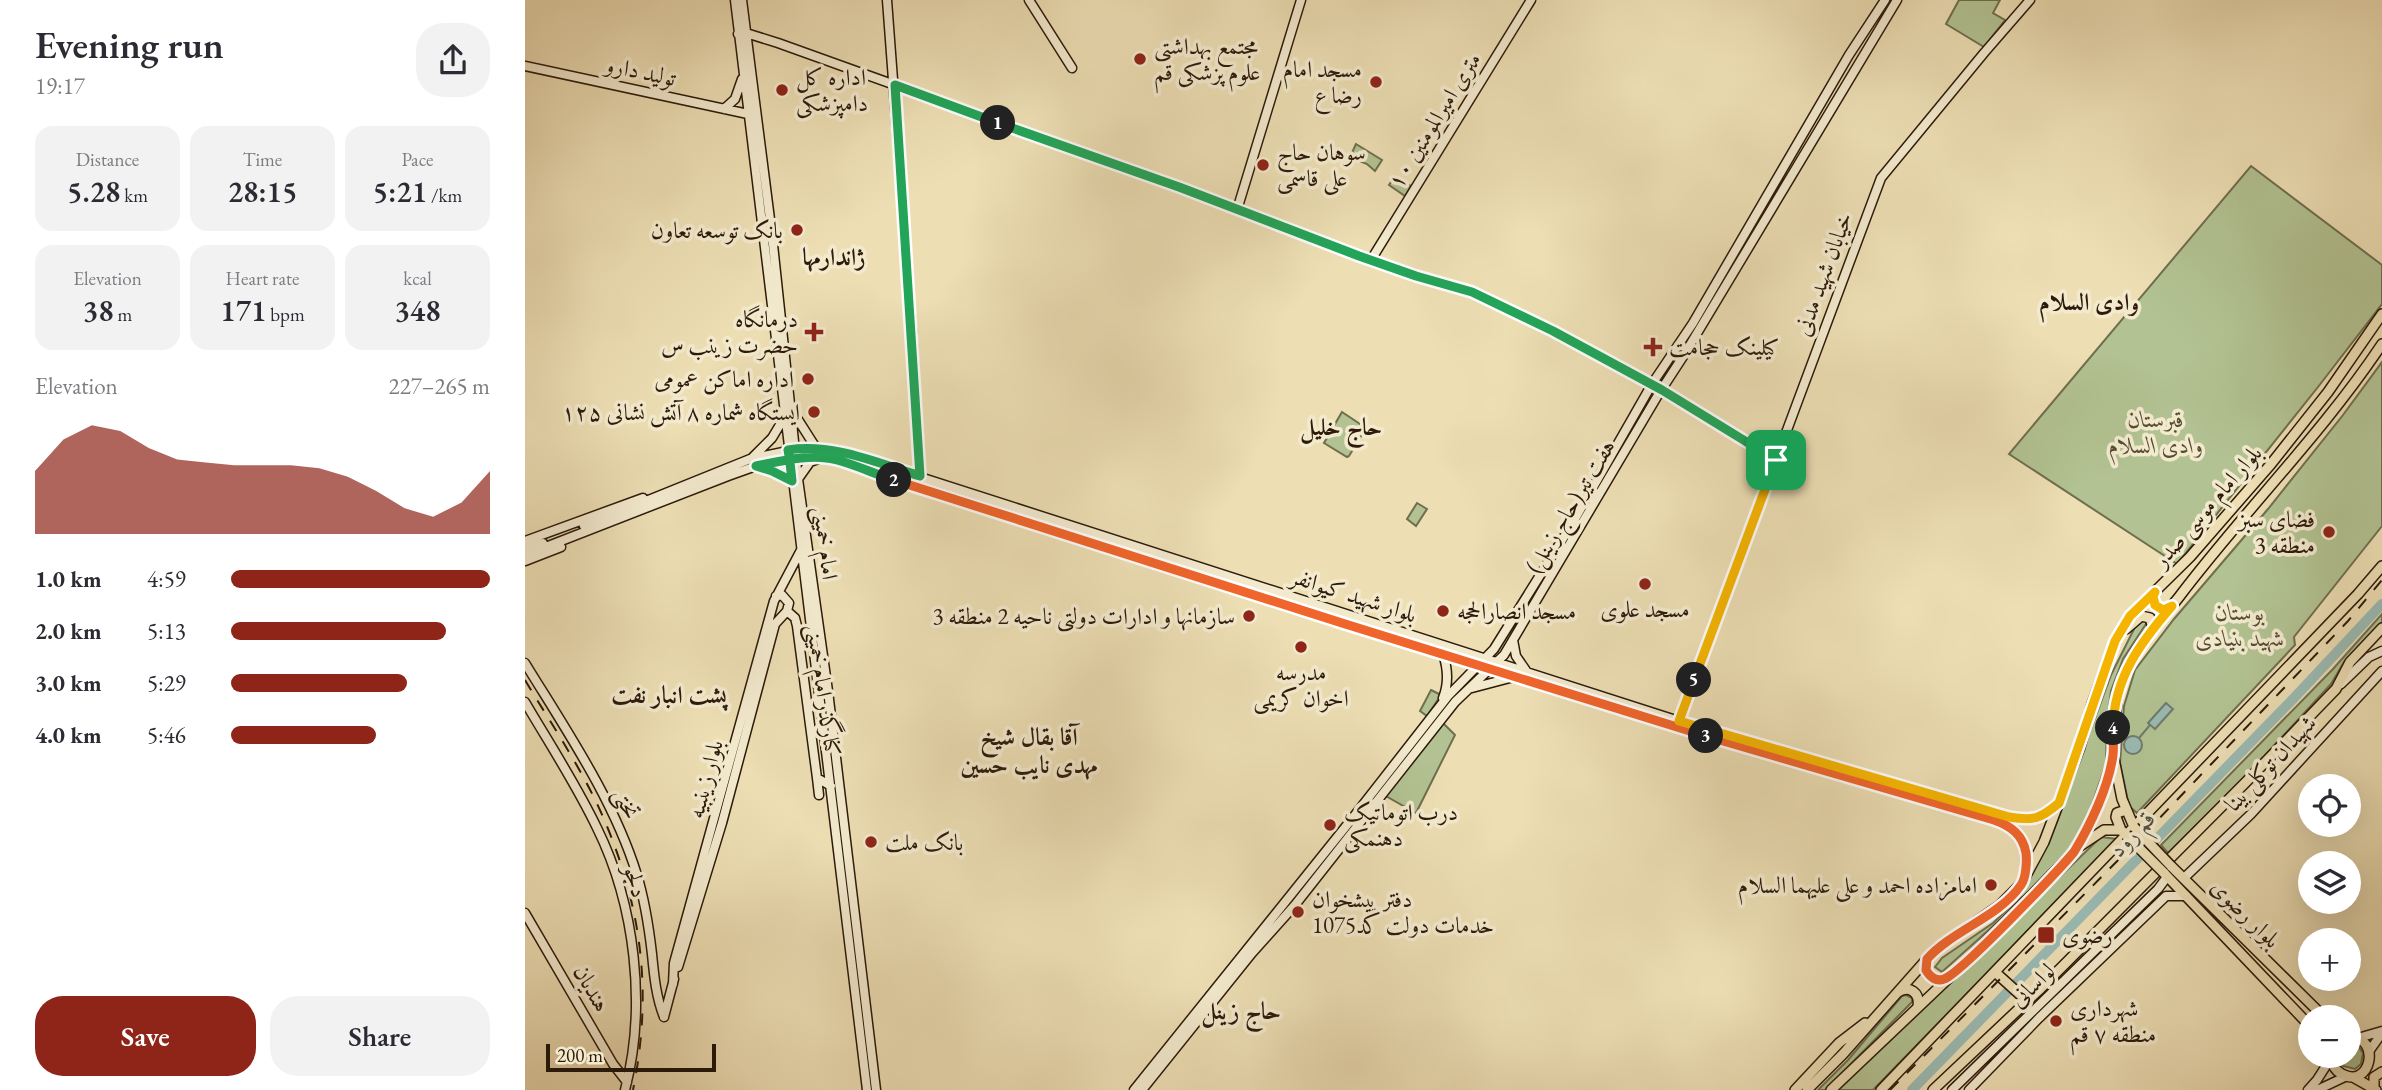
<!DOCTYPE html>
<meta charset="utf-8">
<style>
body{margin:0;font-family:"EB Garamond",Amiri,serif;background:#f2f2f3;color:#2b2b33;height:100vh;display:flex;flex-direction:column;font-size:26px;white-space:nowrap}
*{box-sizing:border-box;margin:0}
p{font-size:23px;color:#7c7c81}
.icon{flex:none;width:38px;height:38px;fill:none;stroke:currentColor;stroke-width:2;stroke-linecap:round;stroke-linejoin:round}
.map{position:relative;flex:1;overflow:hidden}
.drawer{display:flex;flex-direction:column;background:#fff;width:525px}
.drawer>*{flex:none}
.fabs{position:absolute;left:1773px;top:774px;display:grid;gap:14px}
.fabs a{display:grid;place-items:center;width:63px;height:63px;border-radius:50%;background:#fff;box-shadow:0 7px 28px #0002;font-size:35px}
.scale{position:absolute;left:21px;bottom:18px;width:170px;box-sizing:border-box;padding-left:7px;border:4px solid #2c1a0a;border-top:0;font-size:19px;line-height:24px;white-space:nowrap;color:#2c1a0a;-webkit-text-stroke:5px #f3eace;paint-order:stroke}
.pin{position:absolute;display:grid;place-items:center;width:60px;height:60px;color:#fff;margin:-30px;border-radius:14px;box-shadow:0 4px 10px #0006}
.km{position:absolute;width:35px;height:35px;margin:-18px;border-radius:50%;background:#222;color:#fff;font-size:19px;line-height:35px;text-align:center}
.round{display:grid;place-items:center;flex:none;width:74px;height:74px;border-radius:28px;background:#f2f2f3}
.overview{display:flex;align-items:center;justify-content:space-between;height:119px;padding:0 35px}
h1{font-size:38px;font-weight:600;line-height:52px}
.metrics{display:grid;grid-template-columns:repeat(3,1fr);gap:10px;height:119px;padding:7px 35px}
.metrics div{display:grid;align-content:center;border-radius:18px;background:#f2f2f3;text-align:center}
.metrics b{font-size:30px;font-weight:600}
.metrics small{font-size:19px;font-weight:400}
.metrics p{font-size:19px}
.chart{height:196px;padding:14px 35px}
.chart p{display:flex;justify-content:space-between}
.chart svg{width:100%;height:126px;margin-top:7px;fill:#8f2418;opacity:.7}
.primary-button{display:flex;gap:14px;margin-top:auto;padding:14px 35px}
.primary-button a{flex:1;height:80px;border-radius:28px;background:#8f2418;color:#fff;font-size:28px;font-weight:600;line-height:80px;text-align:center}
.primary-button a+a{background:#f2f2f3;color:#2b2b33}
ul{padding:0 35px;list-style:none;font-size:23px}
li{display:grid;grid-template-columns:112px 84px 1fr;align-items:center;height:52px}
li i{height:18px;border-radius:9px;background:#8f2418}
main{display:flex;flex:1;min-height:0}
.map>svg:first-child{display:block}
.green{fill:#b2c292;stroke:#6f6e4e;stroke-width:2}
.water{fill:#9abbb4;stroke:#6e7b70;stroke-width:2}
.lines{fill:none;stroke-linecap:round;stroke-linejoin:round}
.stream{stroke:#6e7b70;stroke-width:2}
.river{stroke:#9abbb4;stroke-width:10}
.secondary-casing{stroke:#2c1a0a;stroke-width:11}
.primary-casing{stroke:#2c1a0a;stroke-width:12}
.secondary{stroke:#f3eace;stroke-width:8}
.primary{stroke:#eddeb4;stroke-width:9}
.rail{stroke:#2c1a0a;stroke-width:2;stroke-dasharray:12 12;stroke-linecap:butt}
.primary-bridge-casing{stroke:#2c1a0a;stroke-width:12;stroke-linecap:butt}
.primary-bridge{stroke:#eddeb4;stroke-width:9}
.split-1-casing{stroke:#fff;stroke-width:14}
.split-2-casing{stroke:#fff;stroke-width:14}
.split-3-casing{stroke:#fff;stroke-width:14}
.split-4-casing{stroke:#fff;stroke-width:14}
.split-5-casing{stroke:#fff;stroke-width:14}
.split-6-casing{stroke:#fff;stroke-width:14}
.split-1{stroke:#22a559;stroke-width:9}
.split-2{stroke:#22a559;stroke-width:9}
.split-3{stroke:#f0652b;stroke-width:9}
.split-4{stroke:#f0652b;stroke-width:9}
.split-5{stroke:#f5b400;stroke-width:9}
.split-6{stroke:#f5b400;stroke-width:9}
.poi-dot{fill:#8f2418;stroke:#f3eace;stroke-width:2.5}
.labels{text-anchor:middle;dominant-baseline:central;stroke-width:7;stroke-linejoin:round;paint-order:stroke}
.poi-label{font-size:23px;fill:#2c1a0a;stroke:#f3eace;text-anchor:start}
.street-label{font-size:23px;fill:#2c1a0a;stroke:#f3eace}
.park-label{font-size:23px;font-style:italic;fill:#544c33;stroke:#f3eace}
.neighbourhood-label{font-size:24px;font-weight:bold;fill:#2c1a0a;stroke:#f3eace}
.water-label{font-size:24px;font-style:italic;fill:#525246;stroke:#f3eace}
</style>
<main>
<section class="drawer">
<div class="overview"><div><h1>Evening run</h1><p>19:17</p></div><a class="round"><svg class="icon" aria-label="share" viewBox="0 0 24 24"><path d="M12 15V3M7 8l5-5 5 5M5 13v7h14v-7"/></svg></a></div>
<div class="metrics">
<div><p>Distance</p><b>5.28<small> km</small></b></div>
<div><p>Time</p><b>28:15</b></div>
<div><p>Pace</p><b>5:21<small> /km</small></b></div>
</div>
<div class="metrics">
<div><p>Elevation</p><b>38<small> m</small></b></div>
<div><p>Heart rate</p><b>171<small> bpm</small></b></div>
<div><p>kcal</p><b>348</b></div>
</div>
<div class="chart"><p><span>Elevation</span>227–265 m</p>
<svg viewBox="0 0 160 44" preserveAspectRatio="none"><path d="M0 44V22L10 11L20 6L30 8L40 14L50 18L60 19L70 20L80 20L90 20L100 21L110 24L120 29L130 35L140 38L150 33L160 22V44z"/></svg>
</div>
<ul>
<li><b>1.0 km</b>4:59<i style="width:100%"></i></li>
<li><b>2.0 km</b>5:13<i style="width:83%"></i></li>
<li><b>3.0 km</b>5:29<i style="width:68%"></i></li>
<li><b>4.0 km</b>5:46<i style="width:56%"></i></li>
</ul>
<div class="primary-button"><a>Save</a><a>Share</a></div>
</section>
<div class="map">
<svg width="1857" height="1090" viewBox="0 0 1857 1090">
<rect width="100%" height="100%" fill="#eddeb4"/>
<filter id="stains"><feTurbulence type="fractalNoise" baseFrequency=".00286" numOctaves="4"/><feColorMatrix values="0 0 0 0 .2 0 0 0 0 .09 0 0 0 0 .02 0 0 0 .5 -.17"/></filter>
<radialGradient id="worn" r=".72"><stop offset=".6" stop-color="#630" stop-opacity="0"/><stop offset="1" stop-color="#630" stop-opacity=".3"/></radialGradient>
<!-- green -->
<path class="green" d="M1434,0H1475L1468,13L1480,20L1459,47L1421,24Z
M831,144L857,160L850,171L842,164L825,157Z
M1726,166L1857,265V304L1793,387L1652,564L1484,454Z
M870,176L886,186L880,196L864,185Z
M1857,362V526L1769,637L1770,645L1612,813L1604,806L1595,763L1599,706L1610,670L1649,619L1743,509L1818,415Z
M817,412L841,428L824,456L822,457L799,443Z
M892,503L902,509L891,526L882,519Z
M1857,614V622L1819,662L1806,684L1721,776L1643,853L1636,845L1808,669Z
M1616,619L1622,621L1621,624L1598,659L1586,691L1582,722L1581,764L1558,830L1549,844L1497,900L1417,972L1410,967L1417,958L1468,923L1495,898L1531,824L1586,675L1609,629Z
M906,690L916,695L902,716L895,711Z
M918,723L930,735L891,813L859,795Z
M1576,837L1592,839L1348,1090H1313Z
M1381,995L1387,998V1002L1300,1090H1293L1323,1060L1377,996Z
M1824,1045L1833,1046L1838,1053L1836,1064L1830,1069L1818,1066L1814,1055H1824Z"/>
<!-- water -->
<path class="water" d="M1641,703L1648,709L1630,729L1623,723Z
M1599 745a9 9 0 1 1 18 0a9 9 0 1 1-18 0Z"/>
<g class="lines">
<!-- stream -->
<path class="stream" d="M1614,738L1625,725"/>
<!-- river -->
<path class="river" d="M1387,1090L1769,698L1857,604"/>
<!-- secondary casing -->
<g class="secondary-casing">
<path id="secondary" d="M210,0L342,1090
M217,0L247,235L273,479L303,691L351,1090
M362,0L387,333L395,479
M504,0L547,68
M213,34L221,33L253,43L654,187L834,256L891,276L947,292L1028,331L1116,378L1250,460
M0,66L223,114
M199,109L210,99L217,79
M712,210L776,0
M846,260L1006,0
M270,415L291,448
M228,457L247,438L259,418
M233,467L247,471L267,481
M273,479L285,462L293,459
M59,526L225,459L277,448H291L314,451L1154,721L1484,817C1510,821 1514,819 1534,803
M0,541L118,498
M0,549L18,543
M0,555L203,476L231,466L257,461L296,457L311,459L396,489L1152,727L1469,820C1499,831 1503,847 1499,877
M0,561L36,547
M251,596L257,595L264,603L262,611
M262,611L270,618L272,626L292,778L306,786
M988,640L991,656L1002,672
M0,663C41,730 89,800 112,875C120,901 124,928 127,954C129,975 131,997 139,1017
M1816,684L1844,657L1857,651
M947,688L985,678
M918,698C924,683 923,669 918,654
M0,702C24,743 51,784 72,828C110,905 122,1006 100,1090
M1152,725L1356,178L1459,53L1505,0
M292,778L294,795
M1659,878L1726,814L1857,671
M0,913L88,1064L102,1082
M153,967L197,823L250,624L262,611
M148,984L149,963L249,601L276,550
M139,1017L149,979
M1833,1038L1857,1031
M1845,1050L1857,1033
M609,1090L830,815L923,696L969,649L1047,524L1127,384L1168,323L1324,55L1360,0
M617,1090L727,953L770,905L930,702L979,655L1133,395L1159,355L1372,0
M1427,1090L1633,889L1642,877
M1444,1090L1514,1018L1641,896H1661
M1783,1090L1792,1080L1806,1058
M1792,1090L1822,1076"/>
</g>
<!-- primary casing -->
<g class="primary-casing">
<path id="primary" d="M1630,593L1628,601L1634,608L1643,609L1647,606
M1601,629L1616,616L1625,618L1628,628
M1589,759L1597,799L1609,827
M1596,830L1591,817L1592,813L1601,810
M1555,846L1579,830H1596L1601,835
M1646,866L1799,1017
M1639,873L1785,1026
M1402,959C1399,970 1403,977 1413,980L1422,977
M1470,972L1502,1001
M1373,992C1385,985 1395,993 1393,1006
M1806,1055C1807,1064 1809,1070 1817,1074C1846,1090 1857,1036 1824,1037
M1828,1077L1851,1090
M1849,1089V1077L1857,1072
M1270,1090L1314,1043L1340,1023
M1282,1090L1318,1054L1410,950L1474,906L1497,883L1519,842L1555,747L1567,704L1590,641L1605,616L1665,557L1746,464L1803,392L1857,314
M1306,1090L1446,957L1549,852C1565,826 1585,784 1588,754C1592,712 1587,689 1611,651C1623,632 1640,615 1654,597C1719,511 1797,434 1857,344
M1356,1090L1833,594L1857,566
M1408,1090L1514,990L1721,782L1811,689L1825,662L1857,628"/>
</g>
<!-- secondary -->
<use href="#secondary" class="secondary"/>
<!-- primary -->
<use href="#primary" class="primary"/>
<!-- rail -->
<path class="rail" d="M0,680C28,727 60,773 81,824C118,913 127,996 108,1090
M1365,1090L1628,825L1823,621L1857,580"/>
<!-- primary-bridge casing -->
<g class="primary-bridge-casing">
<path id="primary-bridge" d="M1609,827L1646,866
M1601,835L1639,873"/>
</g>
<!-- primary-bridge -->
<use href="#primary-bridge" class="primary-bridge"/>
</g>
<g class="lines">
<!-- split-1 casing -->
<g class="split-1-casing">
<path id="split-1" d="M473,123L654,187L834,256L891,276L947,292L1028,331L1137,390L1251,460"/>
</g>
<!-- split-2 casing -->
<g class="split-2-casing">
<path id="split-2" d="M369,480C350,474 331,465 312,460C287,453 256,461 231,466L247,471L267,481C266,471 265,460 263,450C309,443 352,463 395,476L370,85L473,123"/>
</g>
<!-- split-3 casing -->
<g class="split-3-casing">
<path id="split-3" d="M369,480L817,623L1181,736"/>
</g>
<!-- split-4 casing -->
<g class="split-4-casing">
<path id="split-4" d="M1181,736L1469,820C1486,826 1498,835 1501,853C1502,862 1501,878 1496,885C1474,917 1428,930 1402,959L1401,970C1405,977 1411,982 1419,979C1435,974 1533,871 1549,852C1565,826 1584,786 1588,755C1589,746 1588,737 1588,728"/>
</g>
<!-- split-5 casing -->
<g class="split-5-casing">
<path id="split-5" d="M1169,680L1154,721L1484,817C1509,821 1515,819 1534,803L1590,641L1605,616L1630,592L1628,596L1630,605L1638,610L1647,606C1615,643 1589,678 1588,728"/>
</g>
<!-- split-6 casing -->
<g class="split-6-casing">
<path id="split-6" d="M1169,680L1251,460"/>
</g>
<!-- split-1 -->
<use href="#split-1" class="split-1"/>
<!-- split-2 -->
<use href="#split-2" class="split-2"/>
<!-- split-3 -->
<use href="#split-3" class="split-3"/>
<!-- split-4 -->
<use href="#split-4" class="split-4"/>
<!-- split-5 -->
<use href="#split-5" class="split-5"/>
<!-- split-6 -->
<use href="#split-6" class="split-6"/>
</g>
<!-- markers -->
<g class="poi-dot">
<circle cx="615" cy="59" r="7"/>
<circle cx="851" cy="82" r="7"/>
<circle cx="257" cy="90" r="7"/>
<circle cx="738" cy="165" r="7"/>
<circle cx="272" cy="230" r="7"/>
<path d="M285.5 321.5h7v7h7v7h-7v7h-7v-7h-7v-7h7z"/>
<path d="M1124.5 336.5h7v7h7v7h-7v7h-7v-7h-7v-7h7z"/>
<circle cx="283" cy="379" r="7"/>
<circle cx="289" cy="412" r="7"/>
<circle cx="1804" cy="532" r="7"/>
<circle cx="1120" cy="584" r="7"/>
<circle cx="918" cy="611" r="7"/>
<circle cx="724" cy="616" r="7"/>
<circle cx="776" cy="647" r="7"/>
<circle cx="805" cy="825" r="7"/>
<circle cx="346" cy="842" r="7"/>
<circle cx="1466" cy="885" r="7"/>
<circle cx="773" cy="912" r="7"/>
<rect x="1512" y="926" width="18" height="18" rx="3.5"/>
<circle cx="1531" cy="1021" r="7"/>
</g>
<g class="labels">
<!-- poi labels -->
<g class="poi-label">
<text x="629" y="46">مجتمع بهداشتی<tspan x="629" dy="26">علوم پزشکی قم</tspan></text>
<text x="837" y="69" text-anchor="end">مسجد امام<tspan x="837" dy="26">رضا ع</tspan></text>
<text x="271" y="77">اداره کل<tspan x="271" dy="26">دامپزشکی</tspan></text>
<text x="752" y="152">سوهان حاج<tspan x="752" dy="26">علی قاسمی</tspan></text>
<text x="258" y="230" text-anchor="end">بانک توسعه تعاون</text>
<text x="273" y="319" text-anchor="end">درمانگاه<tspan x="273" dy="26">حضرت زینب س</tspan></text>
<text x="1144" y="347">کیلینک حجامت</text>
<text x="269" y="379" text-anchor="end">اداره اماکن عمومی</text>
<text x="275" y="412" text-anchor="end">ایستگاه شماره ۸ آتش نشانی ۱۲۵</text>
<text x="1790" y="519" text-anchor="end">فضای سبز<tspan x="1790" dy="26">منطقه 3</tspan></text>
<text x="1120" y="609" text-anchor="middle">مسجد علوی</text>
<text x="932" y="611">مسجد انصارالحجه</text>
<text x="710" y="616" text-anchor="end">سازمانها و ادارات دولتی ناحیه 2 منطقه 3</text>
<text x="776" y="672" text-anchor="middle">مدرسه<tspan x="776" dy="26">اخوان کریمی</tspan></text>
<text x="819" y="812">درب اتوماتیک<tspan x="819" dy="26">دهنمکی</tspan></text>
<text x="360" y="842">بانک ملت</text>
<text x="1452" y="885" text-anchor="end">امامزاده احمد و علی علیهما السلام</text>
<text x="787" y="899">دفتر پیشخوان<tspan x="787" dy="26">خدمات دولت کد1075</tspan></text>
<text x="1537" y="935">رضوی</text>
<text x="1545" y="1008">شهرداری<tspan x="1545" dy="26">منطقه ۷ قم</tspan></text>
</g>
<!-- street labels -->
<g class="street-label">
<text transform="translate(116 71) rotate(12)">تولید دارو</text>
<text transform="translate(909 120) rotate(-58)">۱۰ متری امیرالمومنین</text>
<text transform="translate(1298 274) rotate(-70)">خیابان شهید مدنی</text>
<text transform="translate(1045 506) rotate(-59)">هفت تیر(حاج زینل)</text>
<text transform="translate(1682 506) rotate(-49)">بلوار امام موسی صدر</text>
<text transform="translate(301 543) rotate(83)">امام خمینی</text>
<text transform="translate(829 595) rotate(18)">بلوار شهید کیوانفر</text>
<text transform="translate(299 690) rotate(82)">کنارگذر امام خمینی</text>
<text transform="translate(1745 763) rotate(-47)">شهیدان توکلی بینا</text>
<text transform="translate(180 779) rotate(-75)">بلوار زینبیه</text>
<text transform="translate(102 803) rotate(63)">تختی</text>
<text transform="translate(111 881) rotate(74)">دلجو</text>
<text transform="translate(1721 913) rotate(45)">بلوار رضوی</text>
<text transform="translate(1507 985) rotate(-44)">لواسانی</text>
<text transform="translate(67 988) rotate(60)">هندیان</text>
</g>
<!-- park labels -->
<g class="park-label">
<text x="1631" y="419">قبرستان<tspan x="1631" dy="26">وادی السلام</tspan></text>
<text x="1715" y="612">بوستان<tspan x="1715" dy="26">شهید بنیادی</tspan></text>
</g>
<!-- neighbourhood labels -->
<g class="neighbourhood-label">
<text x="309" y="256">ژاندارمها</text>
<text x="1564" y="301">وادی السلام</text>
<text x="816" y="426">حاج خلیل</text>
<text x="144" y="694">پشت انبار نفت</text>
<text x="504" y="736">آقا بقال شیخ<tspan x="504" dy="28">مهدی نایب حسین</tspan></text>
<text x="716" y="1010">حاج زینل</text>
</g>
<!-- water labels -->
<g class="water-label">
<text transform="translate(1607 833) rotate(-46)">قم رود</text>
</g>
</g>
<rect width="100%" height="100%" filter="url(#stains)"/>
<rect width="100%" height="100%" fill="url(#worn)"/>
</svg>
<div class="fabs">
<a><svg class="icon" aria-label="locate" viewBox="0 0 24 24"><circle cx="12" cy="12" r="6"/><path d="M12 2v4M12 18v4M2 12h4M18 12h4"/></svg></a>
<a><svg class="icon" aria-label="layers" viewBox="0 0 24 24"><path d="M12 4l9 5-9 5-9-5zM3 14l9 5 9-5"/></svg></a>
<a>+</a>
<a>−</a>
</div>
<div class="scale">200 m</div>
<div class="pin" style="left:1251px;top:460px;background:#1e9e55"><svg class="icon" aria-label="arrive" viewBox="0 0 24 24"><path d="M6 21V4h12l-3 4 3 4H6"/></svg></div>
<b class="km" style="left:473px;top:123px">1</b>
<b class="km" style="left:369px;top:480px">2</b>
<b class="km" style="left:1181px;top:736px">3</b>
<b class="km" style="left:1588px;top:728px">4</b>
<b class="km" style="left:1169px;top:680px">5</b>
</div>
</main>
